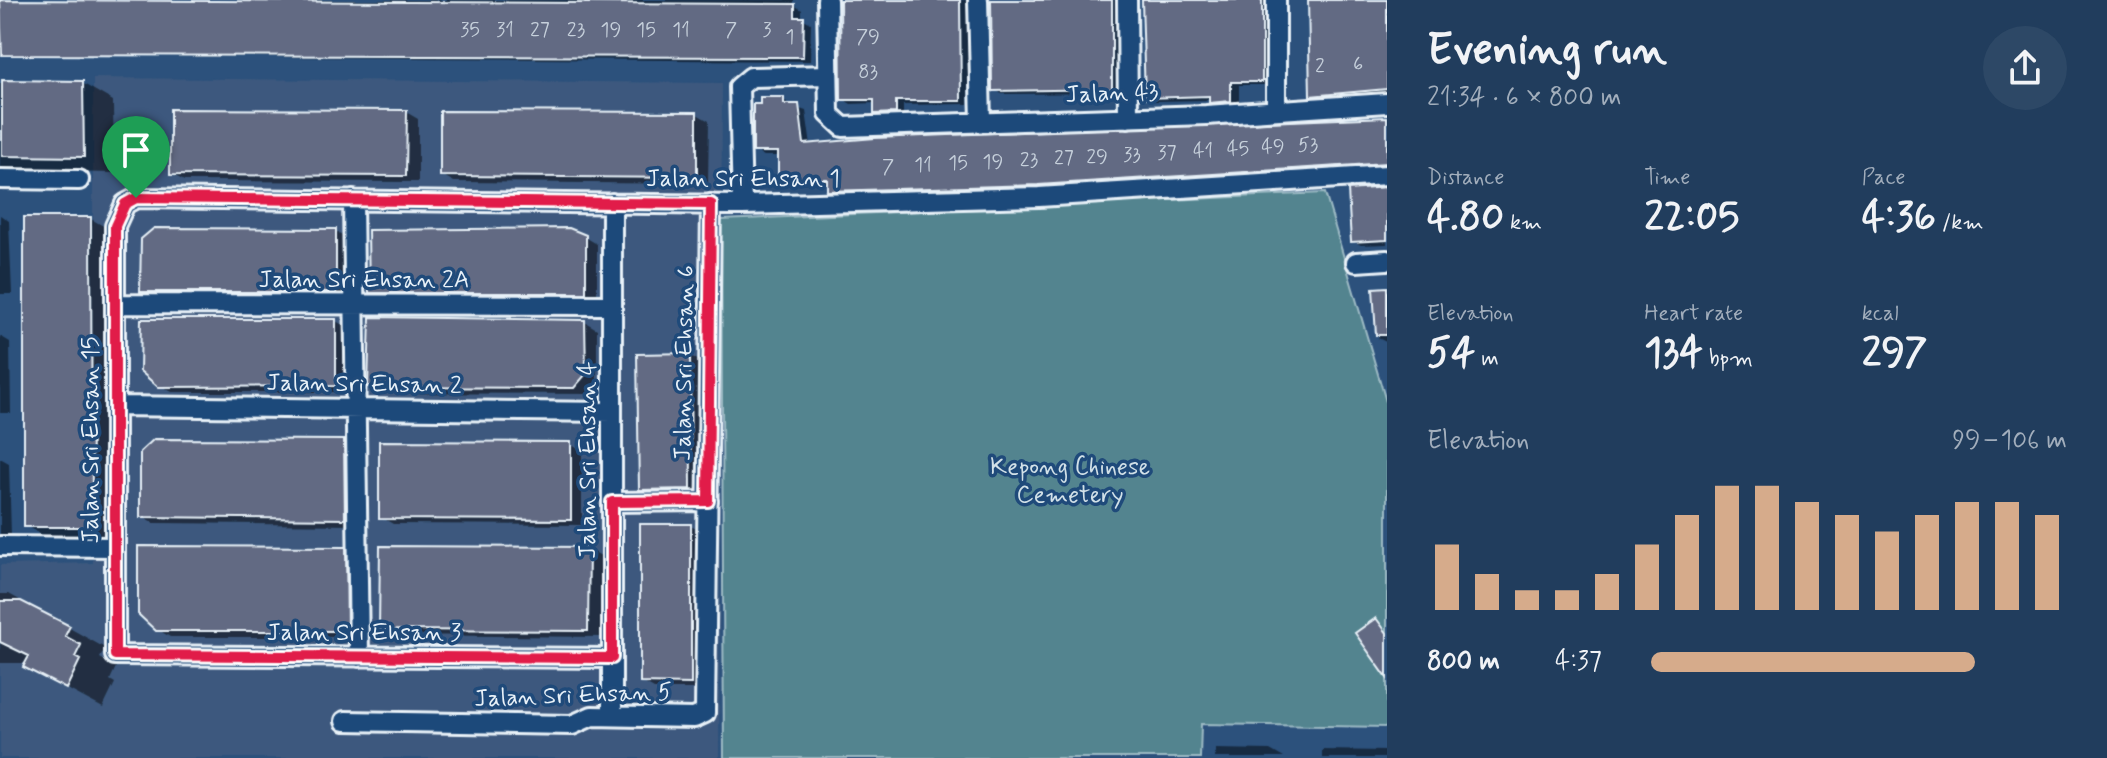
<!DOCTYPE html>
<meta charset="utf-8">
<style>
body{margin:0;font-family:Mynerve,sans-serif;background:#2d4866;color:#f1f3f6;height:100vh;display:flex;flex-direction:column;font-size:30px;white-space:nowrap}
*{box-sizing:border-box;margin:0}
p{font-size:26px;color:#a2aebc}
.icon{flex:none;width:44px;height:44px;fill:none;stroke:currentColor;stroke-width:2;stroke-linecap:round;stroke-linejoin:round}
.map{position:relative;flex:1;overflow:hidden}
.side{display:flex;flex-direction:column;background:#213d5d;width:720px}
.side>*{flex:none}
.pin{position:absolute;display:grid;place-items:center;width:68px;height:68px;color:#fff;margin:-82px -34px;border-radius:50% 50% 50% 0;rotate:-45deg;box-shadow:0 0 8px #0007}
.pin .icon{rotate:45deg}
.round{display:grid;place-items:center;flex:none;width:84px;height:84px;border-radius:42px;background:#2d4866}
.headline{display:flex;align-items:center;justify-content:space-between;height:136px;padding:0 40px}
h1{font-size:44px;font-weight:700;line-height:60px}
.figures{display:grid;grid-template-columns:repeat(3,1fr);gap:12px;height:136px;padding:8px 40px}
.figures div{display:grid;align-content:center}
.figures b{font-size:40px;font-weight:700}
.figures small{font-size:22px;font-weight:400}
.figures p{font-size:22px}
.chart{height:224px;padding:16px 40px}
.chart p{display:flex;justify-content:space-between}
.chart svg{width:100%;height:144px;margin-top:8px;stroke:#d6ab8b;stroke-width:6}
ul{padding:0 40px;list-style:none;font-size:26px}
li{display:grid;grid-template-columns:128px 96px 1fr;align-items:center;height:60px}
li i{height:20px;border-radius:10px;background:#d6ab8b}
main{display:flex;flex:1;min-height:0}
.map>svg:first-child{display:block}
.built{fill:#3c597e}
.green{fill:#52848f;stroke:#9dbac4;stroke-width:2}
.shadow{fill:#0007}
.building{fill:#626b83;stroke:#e8f1f8;stroke-width:2}
.lines{fill:none;stroke-linecap:round;stroke-linejoin:round}
.street-casing{stroke:#e8f1f8;stroke-width:24}
.street{stroke:#1f4a7a;stroke-width:18}
.route-casing{stroke:#fff;stroke-width:16}
.route{stroke:#e11d48;stroke-width:10}
.labels{text-anchor:middle;dominant-baseline:central;stroke-width:7;stroke-linejoin:round;paint-order:stroke}
.number-label{font-size:20px;fill:#c6d0db}
.street-label{font-size:24px;fill:#e8f1f8;stroke:#1f4a7a}
.park-label{font-size:24px;fill:#d2e1e8;stroke:#1f4a7a}
</style>
<main>
<div class="map">
<svg width="1387" height="758" viewBox="0 0 1387 758">
<rect width="100%" height="100%" fill="#2c517c"/>
<filter id="ink" filterUnits="userSpaceOnUse"><feTurbulence type="fractalNoise" baseFrequency=".0125" numOctaves="2"/><feDisplacementMap in="SourceGraphic" scale="16" xChannelSelector="R" yChannelSelector="G"/><feConvolveMatrix kernelMatrix="1 2 1 2 8 2 1 2 1" color-interpolation-filters="sRGB"/></filter>
<g filter="url(#ink)">
<!-- built -->
<path class="built" d="M93,78L722,83L719,758H0V565L93,563Z"/>
<!-- green -->
<path class="green" d="M1325,193L1387,405V727L1201,724L1200,758H724L721,220Z"/>
<!-- shadow -->
<path class="shadow" d="M0,0H794V5L802,10V18L811,23L810,61L0,55Z
M842,0H968V104L903,105V117H884L876,113V103L851,104L843,99Z
M993,0H1119V93L1002,94L994,89Z
M1144,0H1269L1270,85H1239V105L1219,106L1211,100L1154,101L1147,97Z
M1310,0H1387V95L1320,99L1312,95Z
M0,83H82L113,101L114,173L0,171Z
M783,99L791,106L806,111L811,146L1387,118V169L1048,189L837,194L829,190V183H788L780,178V156H764L755,151Z
M406,112L418,119V182L184,181L172,174Z
M697,114L709,121L708,184L454,182L442,175Z
M1387,188V244L1361,245L1353,241Z
M0,215L9,221L12,294H0Z
M91,219L107,228V535H42L26,526Z
M335,231L348,238L347,298H154L142,291Z
M585,237L597,244V298H383L371,291Z
M1387,289V342H1386L1378,338L1375,290Z
M336,321L348,328V392H172L159,385Z
M585,322L597,329V381L587,394L382,393L370,386Z
M0,336L10,342L11,413H0Z
M689,355L701,362L703,495L653,496L641,489Z
M344,442L356,449L357,525L154,523L142,516Z
M570,444L582,451V525L393,524L381,517Z
M0,458L9,463L11,535H0Z
M691,526L703,533V689H654L642,682Z
M345,549L357,556L358,637H170L157,629Z
M589,549L601,556L600,637L393,635L381,629Z
M0,594H9L105,648L100,658L116,667L110,680L115,683L103,708L26,667L27,663H0Z
M1215,749L1270,750L1284,758H1215Z
M1322,750L1387,751V758H1322Z"/>
<!-- building -->
<path class="building" d="M0,0L795,4V17H804L803,57L2,55Z
M840,0H960L961,101H896V113L874,114V100H841Z
M991,0H1112V89L992,91Z
M1142,0H1262V82H1231V101L1209,103V96L1145,98Z
M1308,0H1387V89L1310,96Z
M2,80L83,81L84,157L2,156Z
M760,97H784V104H799L804,144L875,138L1387,117V163L1038,185L827,191V179H778V152H753V104H760Z
M170,109L407,110L406,176L170,175Z
M440,111L697,112V178L440,176Z
M1387,187V240L1351,242L1348,190Z
M24,217H91L92,527H24Z
M154,228L336,229V292H140L141,239Z
M569,228L586,235V293H369L368,230Z
M1387,287V335H1376L1373,288Z
M370,317L585,320L586,374L574,388L368,387Z
M141,319H336V386L158,387L140,371Z
M690,353L691,489L639,490L637,354Z
M154,439L344,440L345,519L140,517V452Z
M379,441L571,442V520L379,519Z
M640,524H691V684L640,683Z
M138,546L346,547L347,631H156L138,614Z
M380,546L589,547L588,631L379,630Z
M0,601H21L70,626L65,636L81,645L75,657L80,660L66,689L23,667L29,656L0,642Z
M1376,618L1387,633V678L1355,633Z"/>
<g class="lines">
<!-- street casing -->
<g class="street-casing">
<path id="street" d="M827,0L829,114L843,127L1206,115L1387,103
M978,0L981,122
M1127,0L1128,118
M1276,108V0
M0,179L79,180
M353,200L359,657
M612,203V716
M742,205L739,87L751,77L828,75
M1356,262L1387,260
M115,304L612,305
M115,406L612,412
M612,502L708,501
M0,546L115,547
M612,658L115,655V226L125,204L136,198L742,205L1039,197L1387,175
M345,721L572,725L592,716L694,718L705,713L711,204"/>
</g>
<!-- street -->
<use href="#street" class="street"/>
</g>
</g>
<g class="lines" filter="url(#ink)">
<!-- route casing -->
<g class="route-casing">
<path id="route" d="M136,198L711,204L708,501L612,502V658L115,655V226L125,204Z"/>
</g>
<!-- route -->
<use href="#route" class="route"/>
</g>
<g class="labels">
<!-- number labels -->
<g class="number-label">
<text x="470" y="30">35</text>
<text x="505" y="30">31</text>
<text x="540" y="30">27</text>
<text x="576" y="30">23</text>
<text x="611" y="30">19</text>
<text x="646" y="30">15</text>
<text x="681" y="30">11</text>
<text x="731" y="30">7</text>
<text x="767" y="30">3</text>
<text x="790" y="37">1</text>
<text x="868" y="37">79</text>
<text x="1358" y="64">6</text>
<text x="1320" y="66">2</text>
<text x="868" y="72">83</text>
<text x="1308" y="145">53</text>
<text x="1273" y="147">49</text>
<text x="1238" y="149">45</text>
<text x="1203" y="151">41</text>
<text x="1167" y="153">37</text>
<text x="1132" y="155">33</text>
<text x="1097" y="157">29</text>
<text x="1064" y="158">27</text>
<text x="1029" y="160">23</text>
<text x="993" y="162">19</text>
<text x="958" y="163">15</text>
<text x="923" y="165">11</text>
<text x="888" y="167">7</text>
</g>
<!-- street labels -->
<g class="street-label">
<text transform="translate(1112 94) rotate(-2)">Jalan 43</text>
<text x="743" y="179">Jalan Sri Ehsan 1</text>
<text x="364" y="280">Jalan Sri Ehsan 2A</text>
<text transform="translate(685 363) rotate(-89)">Jalan Sri Ehsan 6</text>
<text transform="translate(364 385) rotate(1)">Jalan Sri Ehsan 2</text>
<text transform="translate(91 440) rotate(-90)">Jalan Sri Ehsan 15</text>
<text transform="translate(588 460) rotate(-90)">Jalan Sri Ehsan 4</text>
<text x="364" y="633">Jalan Sri Ehsan 3</text>
<text transform="translate(573 696) rotate(-2)">Jalan Sri Ehsan 5</text>
</g>
<!-- park labels -->
<g class="park-label">
<text x="1070" y="467">Kepong Chinese<tspan x="1070" dy="28">Cemetery</tspan></text>
</g>
</g>
</svg>
<div class="pin" style="left:136px;top:198px;background:#1e9e55"><svg class="icon" aria-label="arrive" viewBox="0 0 24 24"><path d="M6 21V4h12l-3 4 3 4H6"/></svg></div>
</div>
<section class="side">
<div class="headline"><div><h1>Evening run</h1><p>21:34 · 6 × 800 m</p></div><a class="round"><svg class="icon" aria-label="share" viewBox="0 0 24 24"><path d="M12 15V3M7 8l5-5 5 5M5 13v7h14v-7"/></svg></a></div>
<div class="figures">
<div><p>Distance</p><b>4.80<small> km</small></b></div>
<div><p>Time</p><b>22:05</b></div>
<div><p>Pace</p><b>4:36<small> /km</small></b></div>
</div>
<div class="figures">
<div><p>Elevation</p><b>54<small> m</small></b></div>
<div><p>Heart rate</p><b>134<small> bpm</small></b></div>
<div><p>kcal</p><b>297</b></div>
</div>
<div class="chart"><p><span>Elevation</span>99–106 m</p>
<svg viewBox="0 0 160 44" preserveAspectRatio="none"><path d="M5 44V24M15 44V33M25 44V38M35 44V38M45 44V33M55 44V24M65 44V15M75 44V6M85 44V6M95 44V11M105 44V15M115 44V20M125 44V15M135 44V11M145 44V11M155 44V15"/></svg>
</div>
<ul>
<li><b>800 m</b>4:37<i style="width:78%"></i></li>
</ul>
</section>
</main>
